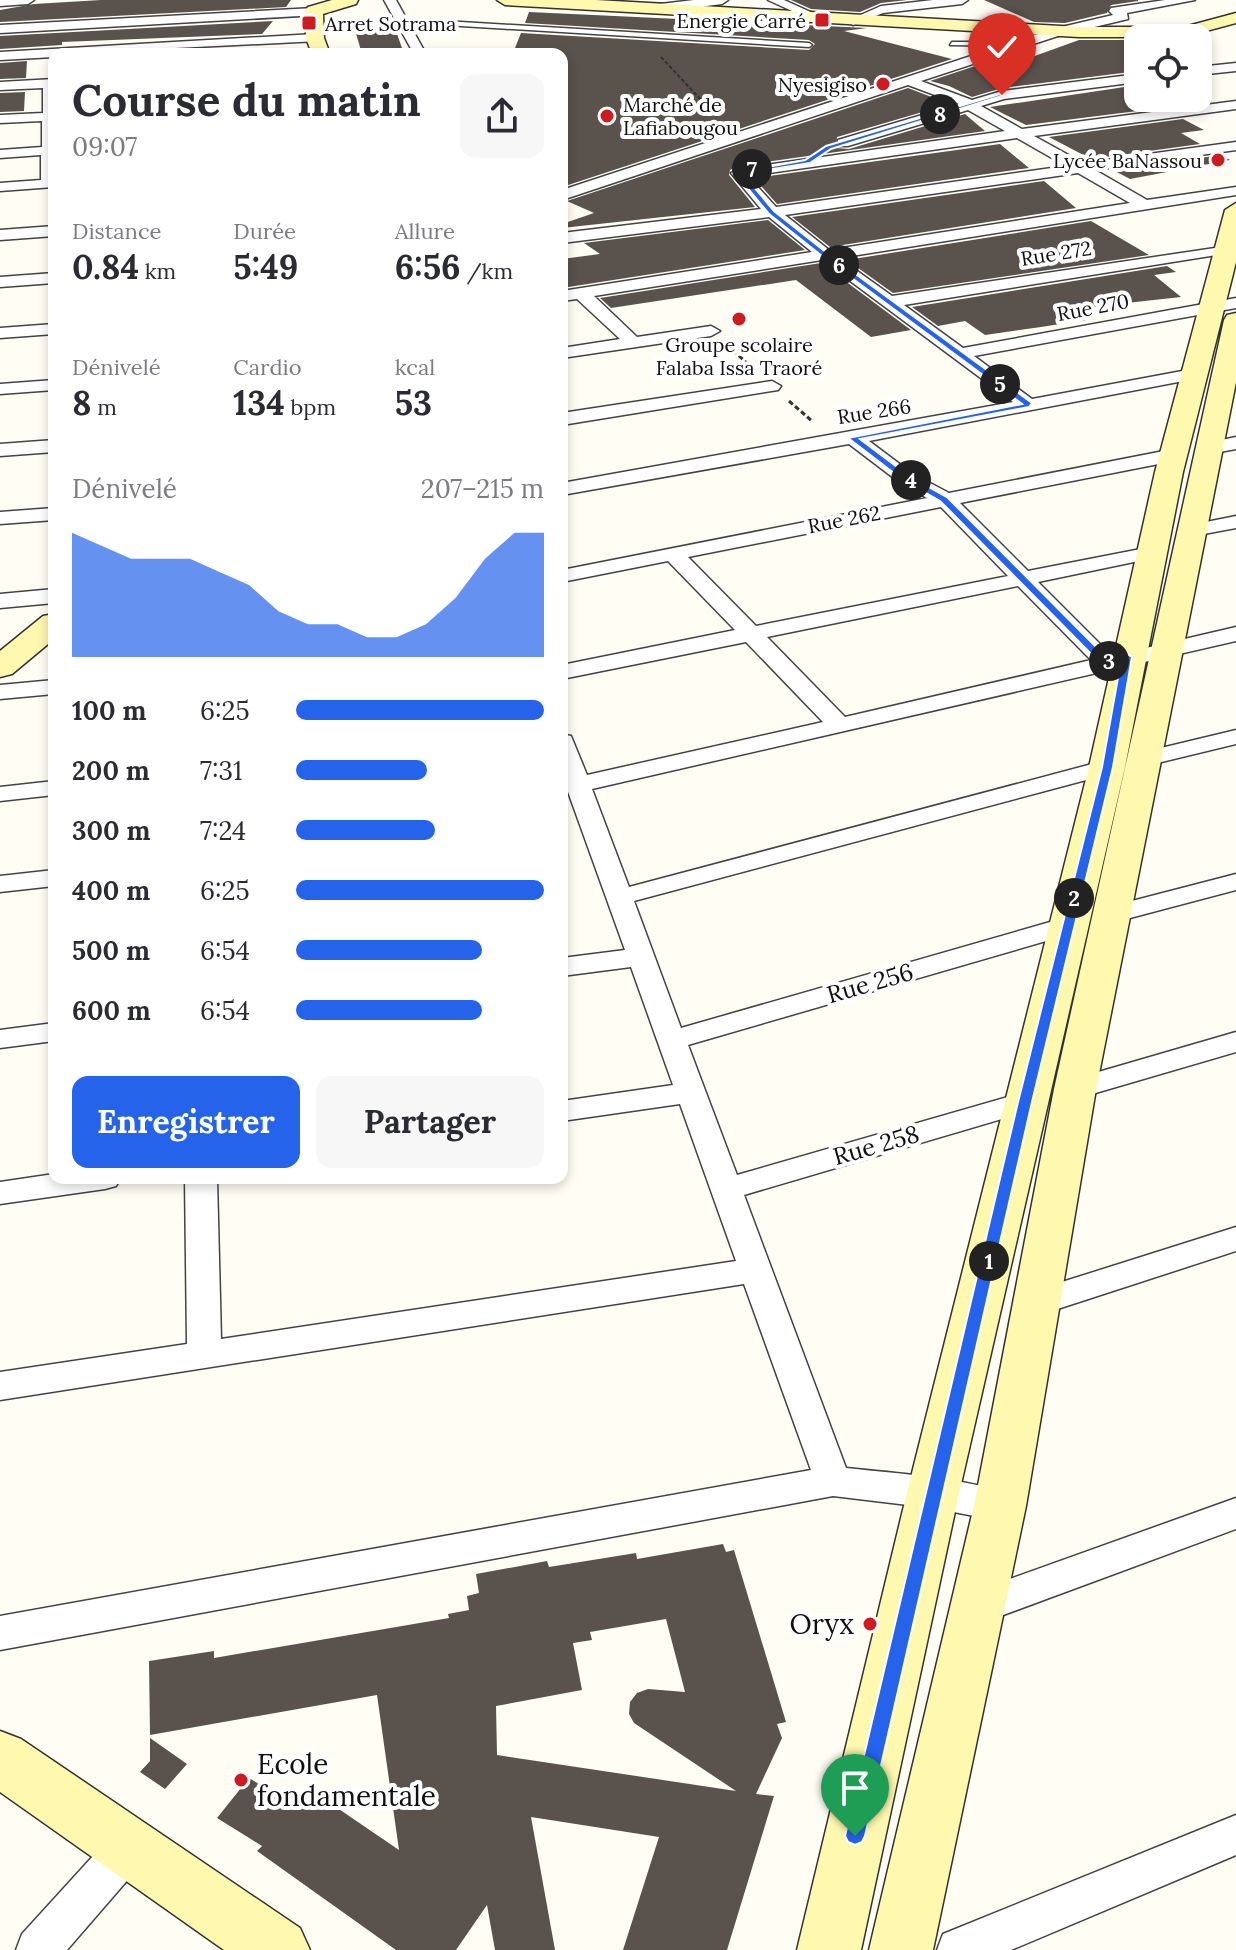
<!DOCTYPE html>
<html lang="fr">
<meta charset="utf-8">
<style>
body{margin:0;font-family:Lora,serif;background:#f7f7f7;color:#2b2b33;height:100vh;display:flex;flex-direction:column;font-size:30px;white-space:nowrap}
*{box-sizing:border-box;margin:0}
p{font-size:26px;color:#7c7c81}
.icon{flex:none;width:44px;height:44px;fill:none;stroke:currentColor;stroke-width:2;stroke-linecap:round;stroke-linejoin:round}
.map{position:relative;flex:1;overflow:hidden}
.panel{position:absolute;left:48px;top:48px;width:520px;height:1136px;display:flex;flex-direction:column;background:#fff;border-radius:16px;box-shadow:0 4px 12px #0003}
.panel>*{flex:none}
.fabs{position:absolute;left:1124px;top:24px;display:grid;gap:16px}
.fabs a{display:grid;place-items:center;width:88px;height:88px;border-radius:16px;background:#fff;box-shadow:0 4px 12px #0003;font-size:40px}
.pin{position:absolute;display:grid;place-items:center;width:68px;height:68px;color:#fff;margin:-82px -34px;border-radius:50% 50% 50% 0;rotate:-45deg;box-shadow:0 0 8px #0007}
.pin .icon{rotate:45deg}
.km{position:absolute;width:40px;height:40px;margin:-20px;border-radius:50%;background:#222;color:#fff;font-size:22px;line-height:40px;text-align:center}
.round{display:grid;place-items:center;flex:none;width:84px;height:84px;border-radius:16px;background:#f7f7f7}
.overview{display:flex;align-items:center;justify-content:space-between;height:136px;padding:0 24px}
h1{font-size:44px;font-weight:800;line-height:60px}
.figures{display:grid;grid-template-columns:repeat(3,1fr);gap:12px;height:136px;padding:8px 24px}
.figures div{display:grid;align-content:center}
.figures b{font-size:34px;font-weight:800}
.figures small{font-size:22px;font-weight:400}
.figures p{font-size:22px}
.chart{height:224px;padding:16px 24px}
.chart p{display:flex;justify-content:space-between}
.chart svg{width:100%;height:144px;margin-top:8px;fill:#2563eb;opacity:.7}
.action{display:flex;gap:16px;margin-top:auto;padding:16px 24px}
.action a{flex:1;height:92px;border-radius:16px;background:#2563eb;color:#fff;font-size:32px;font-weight:800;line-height:92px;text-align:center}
.action a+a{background:#f7f7f7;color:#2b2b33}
ul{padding:0 24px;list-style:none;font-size:26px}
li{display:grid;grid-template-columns:128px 96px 1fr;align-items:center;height:60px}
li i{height:20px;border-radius:10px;background:#2563eb}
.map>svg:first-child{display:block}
.building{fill:#5a524c;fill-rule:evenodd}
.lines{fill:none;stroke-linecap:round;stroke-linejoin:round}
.lane-casing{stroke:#434343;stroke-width:3}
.street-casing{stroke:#434343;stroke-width:3}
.secondary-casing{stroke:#323232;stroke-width:3}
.path-far1{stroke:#323232;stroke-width:2;stroke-dasharray:4 2;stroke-linecap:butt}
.path{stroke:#323232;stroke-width:3;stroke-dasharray:5 3;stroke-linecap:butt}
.lane{fill:#fff;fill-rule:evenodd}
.street{fill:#fff;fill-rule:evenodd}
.secondary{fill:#fff8af;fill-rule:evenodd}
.route{fill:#2563eb;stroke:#fff;stroke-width:2}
.poi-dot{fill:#ce1b20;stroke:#fff;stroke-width:3}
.labels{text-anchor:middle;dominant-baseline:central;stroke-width:8;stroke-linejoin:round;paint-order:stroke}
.far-poi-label{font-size:20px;fill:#101010;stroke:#fff;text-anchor:end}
.far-street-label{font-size:20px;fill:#101010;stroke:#fff}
.street-label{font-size:24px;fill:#101010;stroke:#fff}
.near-poi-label{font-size:28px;fill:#101010;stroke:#fff;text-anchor:end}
</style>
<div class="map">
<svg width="1236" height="1950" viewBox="0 0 1236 1950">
<rect width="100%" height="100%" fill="#fffdf4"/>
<!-- building -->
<path class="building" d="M101,0H291L286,7L0,22V10L34,4Z
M791,0H907L881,3L860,12L811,9Z
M984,0H1138V1L1111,5L1107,13L1065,23L1034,22Z
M529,12L867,28L844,31L952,59L562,187V54H536L531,49L515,48L521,33L809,50L815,44L809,40L525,23Z
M273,21L262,34L62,42V45L0,49V36Z
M395,28L404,54H362L355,30Z
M1079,40H1138V71L1002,88L972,97L949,86L930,81L978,65L996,70Z
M27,61L26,78L0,79V63Z
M1138,85V101L1145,100L1161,108L1026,125L990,107Z
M908,88L950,104L837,137L836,148L849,149L965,114L985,131L738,166L730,170L729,175L755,207L562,228V224L594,213L567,201Z
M25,92L24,111L0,112V93Z
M1183,119L1204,130L1181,133L1200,144L1091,159L1049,137Z
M1000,144L1029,168L777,204L754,178Z
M1221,155L1230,160L1130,179L1113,170Z
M1044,181L1076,208L830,247L792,217Z
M768,220L805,250L562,288V259L600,254L584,243Z
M1091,221L1149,255L893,293L847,260Z
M821,263L911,330L871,337L796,280L611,308L600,298Z
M1167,266L1176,272L1154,275L1181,297L1090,307L1097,312L1078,314L1086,320L1041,327L985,335L965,321L938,326L912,307Z
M723,1544L726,1552L734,1550L786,1722L777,1724L782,1738L756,1794L774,1796L727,1950H623L659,1837L531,1817L555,1950H495L487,1905L456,1950H396L257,1851L262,1846L217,1818L249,1778L296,1807L311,1790L399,1850L377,1695L150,1735L149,1661L214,1651V1658L449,1618L448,1614L469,1610L467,1596L479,1593L476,1574L547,1561L549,1567L636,1553L637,1559ZM666,1619L685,1692L648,1689L637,1693L630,1702L629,1714L634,1723L736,1791L497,1755L496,1706L582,1690L573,1643L592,1640L590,1632Z
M150,1738L187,1764L165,1789L140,1772L150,1761Z"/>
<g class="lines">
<!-- lane casing -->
<g class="lane-casing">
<path id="lane" d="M428,20L809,43L812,45L809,47L428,24L314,29L311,27Z
M952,42H1019L1022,44L1019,46L950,45Z"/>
</g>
<!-- street casing -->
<g class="street-casing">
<path id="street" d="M0,0H34L28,4L0,6Z
M384,0H396L426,54H414Z
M694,0H728L722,4L652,13L646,9L652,5Z
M768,0H784L826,19L816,22Z
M933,0H968L962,4L883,13L853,25L847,21L881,6Z
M1165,0H1195L1127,13L1128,19L1061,35L921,81L972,100L1002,91L1138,74V82L1004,99L981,106L1022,129L1236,101V109L1034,136L1083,163L1236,142V150L1095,170L1147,200L1236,187V195L839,258L892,296L1235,245V251L1229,253L904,305L963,348L1236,298V308L974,356L1032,399L1193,369L1202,374L1199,378L869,441L913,474L949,493L1174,449L1181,451L1184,455L1181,459L1174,461L960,503L1028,571L1151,547L1158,549L1161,553L1158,557L1038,582L1112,656L1236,627V641L592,789L629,887L1107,760L1116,762L1119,767L1116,772L634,901L681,1028L1057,920L1067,918L1077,920L1081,926L1077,932L688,1045L737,1175L1025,1092L1036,1095L1040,1102L1036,1109L744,1195L846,1468C901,1474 960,1477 1013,1495L1018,1506L1013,1517L1000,1521L933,1508L833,1496L0,1650V1616L811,1470L744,1284L0,1400V1372L187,1344L185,1178H217L221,1339L736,1261L680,1104L562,1121V1101L673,1085L631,967L562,976V958L625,950L562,775V734L571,736L587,775L823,722L746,642L562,679V665L735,630L668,561L562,582V570L927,498L899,482L849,444L562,495V483L1013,402L822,260L594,296L637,337L711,326L720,331L711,336L562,358V348L620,339L577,299L562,301V291L812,252L769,217L562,243V233L761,209L731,173L738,169L1005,131L968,110L848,146H838V140L959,104L908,85L562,200V190L1053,29L1113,15L1109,11L1111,8ZM1017,138L1066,166L776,207L748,176ZM1078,173L1130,203L829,250L785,215ZM941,507L1008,576L756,626L688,557ZM1018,586L1091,660L845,717L767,637Z
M314,8L318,9V15L0,33V25Z
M315,34L321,38L319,41L54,54V57L0,60V52Z
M1236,63V71L1198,75V67Z
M54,79V187L0,191V183L41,180V155L0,158V150L42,147V121L0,123V115L43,113V88L0,90V82Z
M54,226V236L0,240V230Z
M54,273V283L0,287V277Z
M54,324V334L0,338V328Z
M54,380V390L0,394V384Z
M772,381L781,386L778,390L562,425V413Z
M1236,437V449L1209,454L1199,448L1202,444Z
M54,440V452L0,456V444Z
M54,508V520L0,524V512Z
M1236,516V528L1193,536L1183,530L1186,526Z
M54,589V603L0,608V594Z
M54,680V694L0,699V685Z
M1236,730V744L1145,766L1136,764L1133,759L1136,754Z
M54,781V795L0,801V787Z
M54,870V886L0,892V876Z
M1236,874V890L1111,923L1101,921L1097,915L1101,909Z
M54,1023V1041L0,1048V1030Z
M1236,1032V1052L1075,1099L1064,1096L1060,1089L1064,1082Z
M54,1174V1178H121L116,1186L105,1189L0,1204V1182Z
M1236,1227V1251L1036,1316L1024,1312L1019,1303L1024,1294Z
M1236,1498V1529L979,1624L965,1619L960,1607L965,1595Z
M1236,1815V1855L1011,1950H937L943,1934Z
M129,1827L144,1833L150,1847L144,1861L67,1950H16L22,1934L114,1833Z"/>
</g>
<!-- secondary casing -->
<g class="secondary-casing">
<path id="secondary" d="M332,0H358L356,4L323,14L324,38L330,54H312L306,38L305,11L308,7Z
M497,0H596L1079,27H1184L1236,13V23L1184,37H1079L505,5Z
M1236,203V262L1183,472L1125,767L959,1493L861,1950H797L907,1493L1089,767L1155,472L1225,210Z
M1236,313V382L1096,1089L1026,1506L933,1950H869L974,1506L1054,1089L1224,320L1227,315Z
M54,614V639L12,674L0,677V651L43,616Z
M0,1731L21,1739L300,1928L310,1950H224L0,1792Z"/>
</g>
<!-- path-far1 -->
<path class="path-far1" d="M661,57L701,100"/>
<!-- path -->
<path class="path" d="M727,345L749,365
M789,401L812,421"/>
<!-- lane -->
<use href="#lane" class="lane"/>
<!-- street -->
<use href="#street" class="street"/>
<!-- secondary -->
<use href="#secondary" class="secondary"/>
</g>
<!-- route -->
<path class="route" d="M1000,94L1005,95L831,149L810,163L743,174L774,211L827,253L1032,403L1029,407L860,439L909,476L947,497L1107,658L1127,654L1132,657L1113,767L1032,1102L865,1836L862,1842L855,1845L848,1842L845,1836L1018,1102L1102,767L1121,661L1101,664L940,501L903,480L848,438L1022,404L822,256L769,214L735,173L805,160L826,146Z"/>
<!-- markers -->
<g class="poi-dot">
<rect x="814" y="12" width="16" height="16" rx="4"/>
<rect x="301" y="15" width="16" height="16" rx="4"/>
<circle cx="883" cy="84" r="8"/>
<circle cx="607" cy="116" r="8"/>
<circle cx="1218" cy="160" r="8"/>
<circle cx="739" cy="319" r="8"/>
<circle cx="870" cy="1624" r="8"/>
<circle cx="241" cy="1780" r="8"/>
</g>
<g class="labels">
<!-- far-poi labels -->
<g class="far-poi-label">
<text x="806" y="20">Energie Carré</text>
<text x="325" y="23" text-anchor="start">Arret Sotrama</text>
<text x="867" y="84">Nyesigiso</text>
<text x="623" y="104" text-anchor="start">Marché de<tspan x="623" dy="23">Lafiabougou</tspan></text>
<text x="1202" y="160">Lycée BaNassou</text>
<text x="739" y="344" text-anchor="middle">Groupe scolaire<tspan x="739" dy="23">Falaba Issa Traoré</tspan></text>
</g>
<!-- far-street labels -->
<g class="far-street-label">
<text transform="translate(1056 253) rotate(-9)">Rue 272</text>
<text transform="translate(1093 307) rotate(-11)">Rue 270</text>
<text transform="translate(874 411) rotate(-9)">Rue 266</text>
<text transform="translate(844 519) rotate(-11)">Rue 262</text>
</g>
<!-- street labels -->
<g class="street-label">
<text transform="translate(870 983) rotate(-16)">Rue 256</text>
<text transform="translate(876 1145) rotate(-16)">Rue 258</text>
</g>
<!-- near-poi labels -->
<g class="near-poi-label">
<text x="854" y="1624">Oryx</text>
<text x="257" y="1764" text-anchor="start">Ecole<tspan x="257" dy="32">fondamentale</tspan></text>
</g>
</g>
</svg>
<div class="fabs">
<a><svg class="icon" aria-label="locate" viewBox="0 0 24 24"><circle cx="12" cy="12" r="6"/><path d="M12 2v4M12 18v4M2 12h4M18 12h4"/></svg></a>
</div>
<div class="pin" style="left:855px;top:1836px;background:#1e9e55"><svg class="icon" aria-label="arrive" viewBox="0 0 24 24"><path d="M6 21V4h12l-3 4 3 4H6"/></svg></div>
<div class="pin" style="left:1002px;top:95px;background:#d93025"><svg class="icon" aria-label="check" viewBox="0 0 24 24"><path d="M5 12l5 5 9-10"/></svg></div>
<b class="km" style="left:989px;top:1261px">1</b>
<b class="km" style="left:1074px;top:898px">2</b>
<b class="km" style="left:1109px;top:661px">3</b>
<b class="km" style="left:911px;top:480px">4</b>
<b class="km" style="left:1000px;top:384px">5</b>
<b class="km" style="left:839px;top:265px">6</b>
<b class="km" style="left:752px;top:169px">7</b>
<b class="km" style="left:940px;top:114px">8</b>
<section class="panel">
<div class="overview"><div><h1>Course du matin</h1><p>09:07</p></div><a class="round"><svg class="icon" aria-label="share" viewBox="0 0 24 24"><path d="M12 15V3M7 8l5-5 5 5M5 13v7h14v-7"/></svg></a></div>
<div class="figures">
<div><p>Distance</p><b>0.84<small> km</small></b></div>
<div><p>Durée</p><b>5:49</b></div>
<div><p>Allure</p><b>6:56<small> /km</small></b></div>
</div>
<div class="figures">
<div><p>Dénivelé</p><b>8<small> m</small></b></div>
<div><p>Cardio</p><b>134<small> bpm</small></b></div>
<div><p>kcal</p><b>53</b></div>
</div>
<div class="chart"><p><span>Dénivelé</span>207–215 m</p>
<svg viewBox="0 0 160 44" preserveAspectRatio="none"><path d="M0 44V6L10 10L20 14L30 14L40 14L50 18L60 22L70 30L80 34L90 34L100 38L110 38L120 34L130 26L140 14L150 6L160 6V44z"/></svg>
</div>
<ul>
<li><b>100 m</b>6:25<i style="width:100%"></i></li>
<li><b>200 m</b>7:31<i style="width:53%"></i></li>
<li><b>300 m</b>7:24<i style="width:56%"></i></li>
<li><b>400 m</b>6:25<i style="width:100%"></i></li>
<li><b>500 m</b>6:54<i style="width:75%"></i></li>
<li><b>600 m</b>6:54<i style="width:75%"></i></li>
</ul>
<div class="action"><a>Enregistrer</a><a>Partager</a></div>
</section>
</div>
